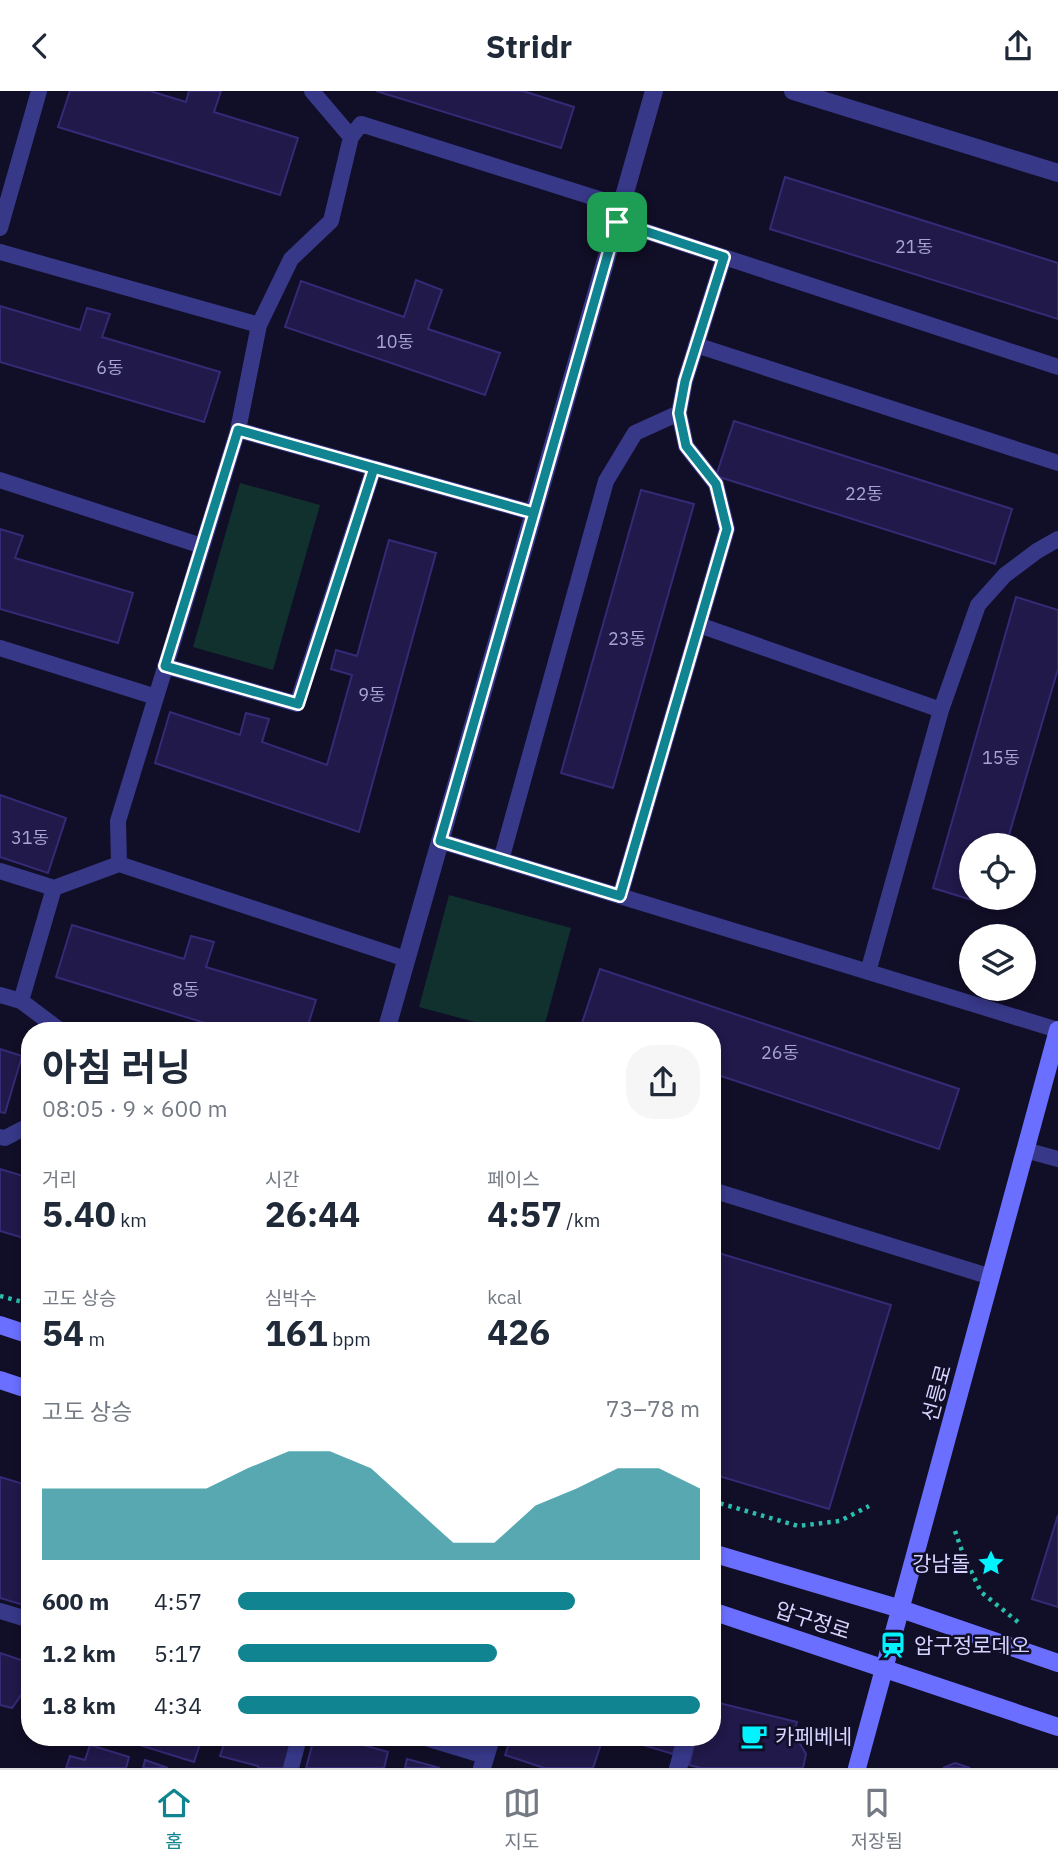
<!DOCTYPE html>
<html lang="ko">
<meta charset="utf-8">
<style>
body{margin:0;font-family:"IBM Plex Sans","Noto Sans KR",sans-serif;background:#f6f6f7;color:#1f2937;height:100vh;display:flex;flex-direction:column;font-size:26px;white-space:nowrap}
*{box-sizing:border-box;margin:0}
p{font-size:23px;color:#747a83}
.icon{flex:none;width:38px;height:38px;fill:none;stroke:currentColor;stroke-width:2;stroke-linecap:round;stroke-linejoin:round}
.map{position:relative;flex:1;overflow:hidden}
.panel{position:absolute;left:21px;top:931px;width:700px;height:724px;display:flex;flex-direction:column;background:#fff;border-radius:28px;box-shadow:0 4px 10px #0003}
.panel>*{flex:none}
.buttons{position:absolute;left:959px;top:742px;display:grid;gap:14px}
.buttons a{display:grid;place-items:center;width:77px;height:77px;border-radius:50%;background:#fff;box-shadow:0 4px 10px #0003;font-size:35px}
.pin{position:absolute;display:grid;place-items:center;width:60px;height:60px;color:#fff;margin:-30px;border-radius:14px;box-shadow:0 4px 10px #0006}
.round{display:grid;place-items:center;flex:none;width:74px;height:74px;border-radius:28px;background:#f6f6f7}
.headline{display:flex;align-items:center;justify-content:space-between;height:119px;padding:0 21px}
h1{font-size:38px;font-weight:700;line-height:52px}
.stats{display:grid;grid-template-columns:repeat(3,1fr);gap:10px;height:119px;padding:7px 21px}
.stats div{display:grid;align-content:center}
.stats b{font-size:35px;font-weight:700}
.stats small{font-size:19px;font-weight:400}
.stats p{font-size:19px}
.chart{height:196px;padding:14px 21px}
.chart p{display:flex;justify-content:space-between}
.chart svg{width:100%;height:126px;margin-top:7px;fill:#118491;opacity:.7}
ul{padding:0 21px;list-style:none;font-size:23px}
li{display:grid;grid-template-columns:112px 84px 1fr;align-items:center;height:52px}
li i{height:18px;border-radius:9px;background:#118491}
header{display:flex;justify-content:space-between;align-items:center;height:91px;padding:0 21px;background:#fff;font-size:32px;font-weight:700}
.tabs{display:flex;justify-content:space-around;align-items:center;height:98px;border-top:2px solid #e0e1e3;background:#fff;font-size:19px;color:#747a83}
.tabs a{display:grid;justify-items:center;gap:4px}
.tabs .active{color:#118491}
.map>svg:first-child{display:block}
.green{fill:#11312e}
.building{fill:#201949;stroke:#352a76;stroke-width:2}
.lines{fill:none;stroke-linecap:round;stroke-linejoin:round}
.path{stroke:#29bead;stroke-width:4.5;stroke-dasharray:3.5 5;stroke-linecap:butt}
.service{stroke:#373888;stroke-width:16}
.minor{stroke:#373888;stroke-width:18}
.secondary{stroke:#6b6fff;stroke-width:18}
.route-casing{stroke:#fff;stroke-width:14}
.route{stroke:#118491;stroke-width:9}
.labels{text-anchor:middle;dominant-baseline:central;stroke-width:5;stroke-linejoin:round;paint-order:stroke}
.number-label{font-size:18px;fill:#a9a5d2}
.street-label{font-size:21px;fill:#d7d4ff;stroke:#110e27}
.poi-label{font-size:21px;fill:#d7d4ff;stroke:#110e27;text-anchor:start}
</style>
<header><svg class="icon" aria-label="back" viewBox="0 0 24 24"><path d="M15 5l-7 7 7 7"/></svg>Stridr<svg class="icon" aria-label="share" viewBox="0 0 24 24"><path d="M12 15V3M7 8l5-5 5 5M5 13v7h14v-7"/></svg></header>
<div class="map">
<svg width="1058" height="1677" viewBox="0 0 1058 1677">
<rect width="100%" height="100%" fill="#110e27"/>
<!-- green -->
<path class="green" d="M240,392L320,414L273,579L193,556Z
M449,804L571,837L543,940H508L419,916Z"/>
<!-- building -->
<path class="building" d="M70,0H150L186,11L189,0H221L214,21L298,47L280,104L58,36Z
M376,0H523L574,16L561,57Z
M785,86L1058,172V228L770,138Z
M416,189L442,199L428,238L500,262L485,304L285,236L301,190L404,226Z
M0,215L80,239L87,217L110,223L102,246L220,281L204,331L0,271Z
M734,330L1012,418L995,473L716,385Z
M641,399L694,413L613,697L561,682Z
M0,438L23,445L15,467L133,502L118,552L0,518Z
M389,449L436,462L359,741L155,672L170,621L240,644L246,622L269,628L262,651L327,674L352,584L331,578L336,559L357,565Z
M1016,506L1058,519V578L1006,754H971V807H990L988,814L933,797Z
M0,704L66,727L48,782L0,766Z
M72,834L184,868L191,845L214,851L206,876L316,909L306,940H231L56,886Z
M600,878L959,998L939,1058L712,982V940L580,938Z
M0,958L22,965L5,1022L0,1021Z
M0,1078L30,1087V1149L0,1140Z
M712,1160L891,1214L829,1418L712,1383Z
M0,1386L30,1395V1516L0,1507Z
M1058,1424V1516L1032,1508Z
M0,1562L30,1572V1606L22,1603L12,1617L0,1614Z
M715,1611L797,1631L794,1643L806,1663L803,1677H701L689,1674L696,1647H712V1623Z
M124,1647H202L194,1671L123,1649Z
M226,1647H295L286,1677H258V1675L220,1665Z
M314,1647H338L388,1661L384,1677H306Z
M511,1647H603L593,1677H544L505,1664Z
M627,1647H677L673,1663L626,1649Z
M90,1654L129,1666L126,1677H66L70,1665L85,1669Z
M407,1668L440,1677H405Z
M145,1669L168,1677H143Z
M955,1672L970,1677H943Z"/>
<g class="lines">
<!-- path -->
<path class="path" d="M0,1205L30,1213
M712,1410L798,1435L840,1430L869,1415
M955,1440L963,1463L981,1501L1018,1531"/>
<!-- service -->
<path class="service" d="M351,46L361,33L621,115
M617,131L724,166
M0,137L39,0
M0,161L259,234L238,339L534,422
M259,234L291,168L331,130L351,46L312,0
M696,254L1058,372
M238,339L118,730L119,773L406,868
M0,389L202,455
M699,534L941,619
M0,557L156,606
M165,575L297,613L374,377
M440,750L1058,939
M501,769L606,390L635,342L679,322
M0,780L54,797L119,773
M620,805L727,438L716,393L686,355L679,322L685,290L724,166L1058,276
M868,881L941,619L978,514L1005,484L1037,460L1058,448
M0,904L21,910L61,940
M21,910L54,797
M0,1046L5,1047L30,1034
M1025,1059L1058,1068
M712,1099L991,1186
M0,1520L30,1529
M426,1647L485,1665
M291,1677L299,1647"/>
<!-- minor -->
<path class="minor" d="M793,0L1058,82
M386,940L654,0
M482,1677L491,1647
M678,1677L687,1647"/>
<!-- secondary -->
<path class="secondary" d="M0,1234L30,1244
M0,1289L30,1299
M712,1462L901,1518L1058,1572
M712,1520L1058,1636
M857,1677L1058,939"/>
</g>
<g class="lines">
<!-- route casing -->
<g class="route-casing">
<path id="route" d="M617,131L534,422L374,377L298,613L165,575L238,339L534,422L440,750L620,805L727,438L716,393L686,355L679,322L685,290L724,166L617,131"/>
</g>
<!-- route -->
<use href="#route" class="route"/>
</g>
<!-- icons -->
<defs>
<g id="sight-bare" transform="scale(2.1)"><path d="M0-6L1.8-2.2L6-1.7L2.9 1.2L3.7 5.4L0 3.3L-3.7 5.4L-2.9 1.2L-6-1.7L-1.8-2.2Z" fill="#00f3ff" stroke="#110e27" stroke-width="2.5" paint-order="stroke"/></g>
<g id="station-bare" transform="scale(2.1)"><path d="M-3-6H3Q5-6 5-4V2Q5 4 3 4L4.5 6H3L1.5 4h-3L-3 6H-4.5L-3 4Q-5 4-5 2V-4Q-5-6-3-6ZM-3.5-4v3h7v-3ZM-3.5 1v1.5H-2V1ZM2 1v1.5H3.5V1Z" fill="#00f3ff" stroke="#110e27" stroke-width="2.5" paint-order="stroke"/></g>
<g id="cafe-bare" transform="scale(2.1)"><path d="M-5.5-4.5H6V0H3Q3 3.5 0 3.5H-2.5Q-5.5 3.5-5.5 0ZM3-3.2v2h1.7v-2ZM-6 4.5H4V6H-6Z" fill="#00f3ff" stroke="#110e27" stroke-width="2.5" paint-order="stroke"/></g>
</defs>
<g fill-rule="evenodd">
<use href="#sight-bare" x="991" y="1472"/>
<use href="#station-bare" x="893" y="1554"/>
<use href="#cafe-bare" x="754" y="1645"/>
</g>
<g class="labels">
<!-- number labels -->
<g class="number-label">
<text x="914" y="155">21동</text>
<text x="395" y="250">10동</text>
<text x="110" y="276">6동</text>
<text x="864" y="402">22동</text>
<text x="627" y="547">23동</text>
<text x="372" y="603">9동</text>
<text x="1001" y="666">15동</text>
<text x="30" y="746">31동</text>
<text x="186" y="898">8동</text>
<text x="780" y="961">26동</text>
</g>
<!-- street labels -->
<g class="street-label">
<text transform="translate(936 1302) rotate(-75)">선릉로</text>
<text transform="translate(813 1529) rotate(18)">압구정로</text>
</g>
<!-- poi labels -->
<g class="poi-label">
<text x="970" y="1472" text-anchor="end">강남돌</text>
<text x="914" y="1554">압구정로데오</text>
<text x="775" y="1645">카페베네</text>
</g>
</g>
</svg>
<div class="buttons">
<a><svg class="icon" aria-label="locate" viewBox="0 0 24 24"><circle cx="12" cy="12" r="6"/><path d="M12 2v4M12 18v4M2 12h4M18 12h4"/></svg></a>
<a><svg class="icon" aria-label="layers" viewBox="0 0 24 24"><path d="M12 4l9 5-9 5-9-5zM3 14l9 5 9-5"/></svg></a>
</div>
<div class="pin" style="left:617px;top:131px;background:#1e9e55"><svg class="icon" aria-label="arrive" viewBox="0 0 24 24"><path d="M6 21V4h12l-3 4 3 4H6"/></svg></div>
<section class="panel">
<div class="headline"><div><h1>아침 러닝</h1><p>08:05 · 9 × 600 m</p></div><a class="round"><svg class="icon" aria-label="share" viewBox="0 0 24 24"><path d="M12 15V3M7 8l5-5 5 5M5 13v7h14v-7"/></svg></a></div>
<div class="stats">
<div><p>거리</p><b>5.40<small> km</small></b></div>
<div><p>시간</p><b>26:44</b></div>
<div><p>페이스</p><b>4:57<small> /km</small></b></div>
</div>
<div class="stats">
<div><p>고도 상승</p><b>54<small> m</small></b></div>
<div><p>심박수</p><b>161<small> bpm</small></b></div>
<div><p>kcal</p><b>426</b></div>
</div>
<div class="chart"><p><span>고도 상승</span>73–78 m</p>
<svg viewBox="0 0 160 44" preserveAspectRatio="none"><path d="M0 44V19L10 19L20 19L30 19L40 19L50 12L60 6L70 6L80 12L90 25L100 38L110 38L120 25L130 19L140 12L150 12L160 19V44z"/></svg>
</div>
<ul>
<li><b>600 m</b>4:57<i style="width:73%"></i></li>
<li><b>1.2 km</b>5:17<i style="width:56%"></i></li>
<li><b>1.8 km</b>4:34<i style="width:100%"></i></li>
</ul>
</section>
</div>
<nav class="tabs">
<a class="active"><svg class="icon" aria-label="home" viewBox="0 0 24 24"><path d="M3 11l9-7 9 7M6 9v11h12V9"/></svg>홈</a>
<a><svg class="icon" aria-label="map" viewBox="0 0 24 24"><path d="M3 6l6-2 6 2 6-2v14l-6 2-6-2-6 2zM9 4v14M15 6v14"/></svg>지도</a>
<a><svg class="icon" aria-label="saved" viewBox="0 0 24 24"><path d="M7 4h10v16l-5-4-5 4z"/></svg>저장됨</a>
</nav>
